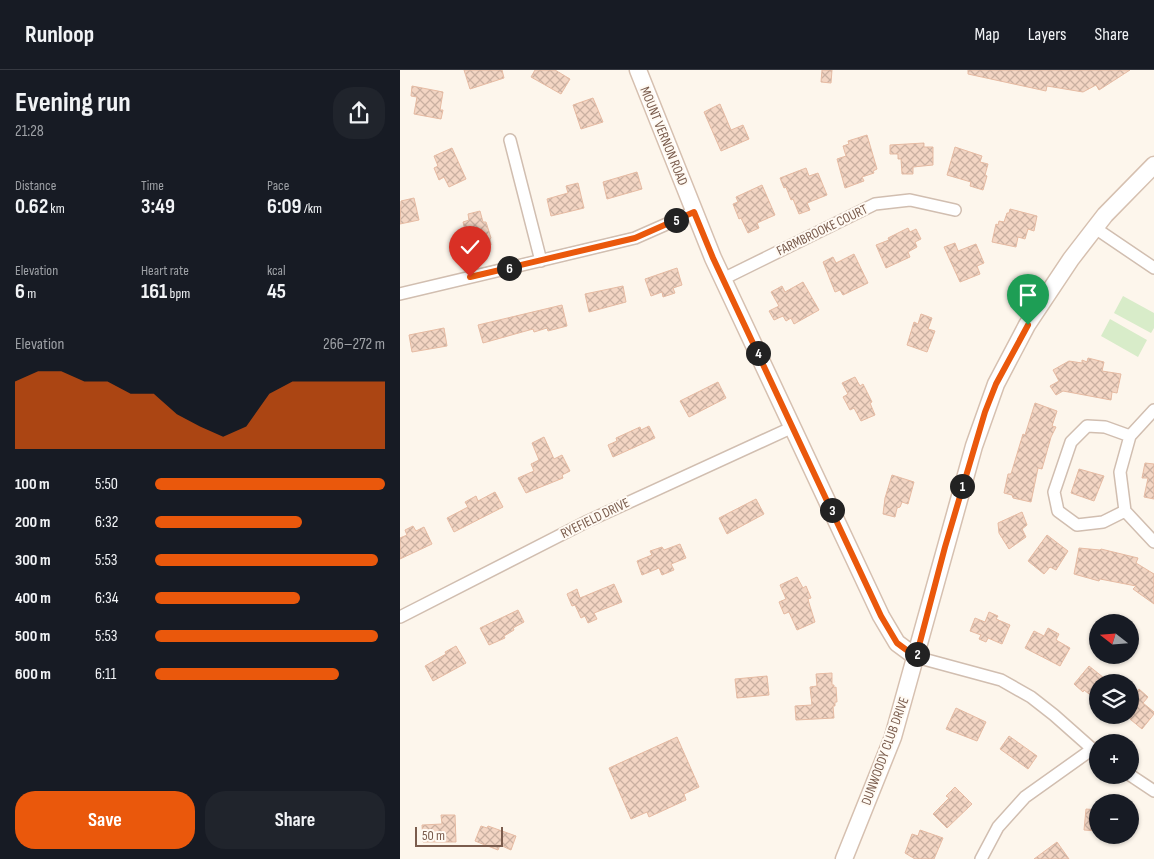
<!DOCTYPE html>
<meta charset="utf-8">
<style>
body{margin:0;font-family:"Sofia Sans Condensed",sans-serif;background:#20242c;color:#f1f3f6;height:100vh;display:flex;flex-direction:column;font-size:19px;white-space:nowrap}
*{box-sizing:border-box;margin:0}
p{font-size:16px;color:#9ea1a6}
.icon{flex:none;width:28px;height:28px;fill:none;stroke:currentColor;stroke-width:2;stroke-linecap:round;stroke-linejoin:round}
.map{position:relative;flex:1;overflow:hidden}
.details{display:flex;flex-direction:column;background:#171b24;width:400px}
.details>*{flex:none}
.needle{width:32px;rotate:287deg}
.buttons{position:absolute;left:689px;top:544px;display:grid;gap:10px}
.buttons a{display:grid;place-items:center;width:50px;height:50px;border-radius:50%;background:#171b24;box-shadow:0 1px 4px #0004;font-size:25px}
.scale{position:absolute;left:15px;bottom:12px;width:88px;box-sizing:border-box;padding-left:5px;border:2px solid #7a5c4d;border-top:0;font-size:14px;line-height:18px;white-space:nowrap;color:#7a5c4d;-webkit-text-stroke:4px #fffaf3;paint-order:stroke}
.pin{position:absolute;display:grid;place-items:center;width:42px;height:42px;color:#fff;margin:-51px -21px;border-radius:50% 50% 50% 0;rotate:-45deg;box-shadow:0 0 5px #0007}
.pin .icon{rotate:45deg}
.km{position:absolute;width:25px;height:25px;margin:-12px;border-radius:50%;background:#222;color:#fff;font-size:14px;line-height:25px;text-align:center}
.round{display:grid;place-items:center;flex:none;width:52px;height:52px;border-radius:20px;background:#20242c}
.overview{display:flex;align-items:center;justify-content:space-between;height:85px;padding:0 15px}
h1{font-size:28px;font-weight:700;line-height:38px}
.figures{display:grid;grid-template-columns:repeat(3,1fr);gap:8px;height:85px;padding:5px 15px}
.figures div{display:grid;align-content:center}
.figures b{font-size:21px;font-weight:700}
.figures small{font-size:14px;font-weight:400}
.figures p{font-size:14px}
.chart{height:140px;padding:10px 15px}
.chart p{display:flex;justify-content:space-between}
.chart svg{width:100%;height:90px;margin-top:5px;fill:#ea580c;opacity:.7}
.button{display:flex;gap:10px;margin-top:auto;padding:10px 15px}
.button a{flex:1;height:58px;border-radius:20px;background:#ea580c;color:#fff;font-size:20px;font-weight:700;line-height:58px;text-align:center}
.button a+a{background:#20242c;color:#f1f3f6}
ul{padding:0 15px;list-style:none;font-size:16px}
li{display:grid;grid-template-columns:80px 60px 1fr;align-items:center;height:38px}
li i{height:12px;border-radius:6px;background:#ea580c}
header{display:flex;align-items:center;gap:30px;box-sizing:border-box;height:70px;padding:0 25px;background:#171b24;border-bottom:1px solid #363941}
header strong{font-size:24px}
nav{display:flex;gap:28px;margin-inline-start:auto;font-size:18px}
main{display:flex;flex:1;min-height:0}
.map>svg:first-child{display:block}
.garden{fill:#d8ecc9}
.building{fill:url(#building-cross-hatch);stroke:#e6bba3}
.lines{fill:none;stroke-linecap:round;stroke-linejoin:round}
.street-casing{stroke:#d1beb0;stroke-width:14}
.secondary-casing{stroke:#d6c0b0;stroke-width:19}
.street{stroke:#fff;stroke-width:11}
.secondary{stroke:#fff;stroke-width:16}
.route-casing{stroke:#fff;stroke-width:10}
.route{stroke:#ea580c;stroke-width:6}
.labels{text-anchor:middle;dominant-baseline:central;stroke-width:4;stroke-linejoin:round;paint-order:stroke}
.street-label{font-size:14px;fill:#7a5c4d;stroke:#fffaf3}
</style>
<header>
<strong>Runloop</strong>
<nav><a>Map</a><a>Layers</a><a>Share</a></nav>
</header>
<main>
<section class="details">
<div class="overview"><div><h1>Evening run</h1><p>21:28</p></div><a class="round"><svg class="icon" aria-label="share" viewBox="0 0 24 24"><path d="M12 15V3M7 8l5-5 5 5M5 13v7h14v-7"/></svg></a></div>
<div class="figures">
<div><p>Distance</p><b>0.62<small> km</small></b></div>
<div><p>Time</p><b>3:49</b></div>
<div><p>Pace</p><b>6:09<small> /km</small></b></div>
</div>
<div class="figures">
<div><p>Elevation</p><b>6<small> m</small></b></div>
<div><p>Heart rate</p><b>161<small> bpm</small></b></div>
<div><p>kcal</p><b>45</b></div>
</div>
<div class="chart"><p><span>Elevation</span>266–272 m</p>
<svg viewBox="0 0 160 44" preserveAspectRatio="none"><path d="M0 44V11L10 6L20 6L30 11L40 11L50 17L60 17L70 27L80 33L90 38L100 33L110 17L120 11L130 11L140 11L150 11L160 11V44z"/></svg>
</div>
<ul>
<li><b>100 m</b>5:50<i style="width:100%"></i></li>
<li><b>200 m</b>6:32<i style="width:64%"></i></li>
<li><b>300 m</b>5:53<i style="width:97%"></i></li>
<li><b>400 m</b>6:34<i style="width:63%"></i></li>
<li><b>500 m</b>5:53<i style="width:97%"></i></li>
<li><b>600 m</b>6:11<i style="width:80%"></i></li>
</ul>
<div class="button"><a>Save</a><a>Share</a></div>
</section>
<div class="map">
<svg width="754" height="789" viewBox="0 0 754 789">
<defs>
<pattern id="building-cross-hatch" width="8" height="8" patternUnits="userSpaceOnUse" patternTransform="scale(1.25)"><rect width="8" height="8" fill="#f3d5c3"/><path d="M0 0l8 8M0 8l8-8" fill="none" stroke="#cab0a1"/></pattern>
</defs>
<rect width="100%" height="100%" fill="#fdf6ec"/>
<!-- garden -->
<path class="garden" d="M723,226L754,243V258L751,263L714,243Z
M710,249L747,270L738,287L701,266Z"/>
<!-- building -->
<path class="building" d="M64,0H102L104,8L70,19Z
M135,0H155L170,9L161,24L131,7Z
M422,0H432L431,13L421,12Z
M568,0H730L699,20L696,15L683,22L647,16L646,21L568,4Z
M12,16L43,22L40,40H43L41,49L14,44L17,27L11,26Z
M193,28L203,52L181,59L173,35Z
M320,34L331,60L343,55L349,69L321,81L304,42Z
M467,65L477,99L473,101L474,103L462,107L464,111L445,118L437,89L446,86L443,76L449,74L448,71Z
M524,73V77H533V95L513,97V104H502L501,89H498V84H490V75Z
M555,77L582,86L580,92L588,94L585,105L587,106L583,120L570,116L571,112L547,105Z
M52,78L66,109L49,117L44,107L39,110L34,98L38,96L34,86Z
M406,98L409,106L418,103L427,125L407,133L410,140L399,144L393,129L391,130L386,117L384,118L380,108Z
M237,102L242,119L207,129L203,112Z
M178,113L184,138L151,146L147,129L168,123L166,116Z
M362,115L375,145L357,153L359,158L348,163L341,148L339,149L333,134L338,132L336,127Z
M14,128L19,150L0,154L1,131Z
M610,139L637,146L634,161L628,159L625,169L618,167L616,177L592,172L596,154L598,155L599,151L604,152L607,143H609Z
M80,141L83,152H86L91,168L90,169L91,175L74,181L73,173H68L63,152L69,150L68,144Z
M508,158L510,162L516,159L521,169L515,172L517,177L508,182L510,187L486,198L476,175L489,170L488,168Z
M555,173L558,181L576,174L584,193L577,196L580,204L560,212L544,177Z
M454,184L468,213L443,225L440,220L435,222L423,192L433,187L436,193Z
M277,198L282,215L273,218L275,223L263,227L262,222L251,226L245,209Z
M403,212L419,240L394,254L391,248L386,251L383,246L374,250L369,241L379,236L371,222L382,216L385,222Z
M223,216L226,232L189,242L185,224Z
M162,235L167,256L148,261L147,258L134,262L133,259L83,273L78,255Z
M521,244L532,248L528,259L535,261L527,282L507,275L514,252L518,254Z
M44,258L47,276L12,282L9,265Z
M688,288L704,292L702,301L721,304L717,323L712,322L711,330L663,321L656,325L650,316L659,311L653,300L669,291L682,293V290L687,292Z
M455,307L460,316L463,314L472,332L470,333L475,345L461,351L454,338L450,340L443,327L448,324L442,313Z
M318,312L326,328L289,347L280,331Z
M635,333L657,341L652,356L656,357L651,367L642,399L638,398L631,432L613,428L612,425L604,423L608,404H611L623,364L625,365Z
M249,356L255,368L213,387L208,375L217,371L216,368L240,357L241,360Z
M144,367L154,389L162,385L170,401L162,405L163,408L126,423L118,408L134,401L131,394L139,390L132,373Z
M745,393L754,394V429L744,427L748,408H742Z
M679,399L704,406L694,431L671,423Z
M492,405L514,412L508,434L502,432L500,437L497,438L495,447L483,444L485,428Z
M95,422L103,437L54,462L47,448L68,437L65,432L76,426L78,431Z
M356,429L364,444L327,464L319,448Z
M622,442L627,455L622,459L626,467L609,479L599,463L598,453Z
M13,456L16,461L24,457L32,474L0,489V468L7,465L5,460Z
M647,465L668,481L656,500L650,497L644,504L628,491Z
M280,474L286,488L271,494L274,500L262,505L259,498L242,505L237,491L252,485L250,481L262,477L264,480Z
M679,478L700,480L701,479L738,488L736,493L754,504V534L733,519L736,516L700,509L699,511L674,504Z
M397,507L403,518L406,516L411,528L408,529L409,533L415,552L397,560L389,542L384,544L379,532L386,529L380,515Z
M214,514L222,532L194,543L197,549L188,553L185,546L181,548L175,535L172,536L167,524L177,519L180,528Z
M118,540L124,552L113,558L114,560L104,566L105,568L89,575L80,558Z
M589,542L598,546L596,549L610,555L602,574L588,568L586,572L579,569L581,565L570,561L575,548L585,552Z
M648,558L659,564L656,570L670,578L660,596L625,578L634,561L644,566Z
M56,576L66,593L33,611L25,596L46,584L45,582Z
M689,596L709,612H698V631L684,620L683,622L674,614Z
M432,603V615H434V618L436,617L437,632H435V636H433L434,648L396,650L395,636L412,635L410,617L417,616L416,604Z
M367,606L369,625L337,628L335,609Z
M739,619L748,627L743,633L754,642V644L742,659L730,649V622L734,625Z
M556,638L586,652L577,671L546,659Z
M609,666L637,686L628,699L600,679Z
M277,667L299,717L284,724L286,730L249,747L247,742L231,749L209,698Z
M555,717L572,734L547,758L533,744L549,728L546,726Z
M686,739L698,740V761L684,760Z
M41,745H55L56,772H23L22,755L42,754Z
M81,756L87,758L88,756L116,766L111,780L100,775L98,780L75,771Z
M520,760L543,768L534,789H515L505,783L512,764L518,766Z
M657,772L669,789H634Z"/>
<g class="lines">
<!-- street casing -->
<g class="street-casing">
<path id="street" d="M110,70L141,191
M695,158L754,198
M323,209L475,134L510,130L555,140
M0,224L235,168L294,142
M754,340L730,366L720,402L725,441L754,472
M725,441L703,452L677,455L658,441L654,422L671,372L687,356L705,357L730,366
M0,547L188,451L393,357
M516,587L601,610L631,627L654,645L698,684
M730,705L754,721
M581,789L598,757L625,727L691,680"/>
</g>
<!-- secondary casing -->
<g class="secondary-casing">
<path id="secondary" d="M238,0L313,188L481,546L497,573L516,587
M444,789L493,667L574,376L596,314L627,255L671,189L705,145L754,95"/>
</g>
<!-- street -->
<use href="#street" class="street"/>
<!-- secondary -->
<use href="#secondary" class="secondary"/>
</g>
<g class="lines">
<!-- route casing -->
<g class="route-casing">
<path id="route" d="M70,207L235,168L294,142L313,188L481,546L497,573L516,587L545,477L585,342L596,314L628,255"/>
</g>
<!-- route -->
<use href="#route" class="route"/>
</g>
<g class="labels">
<!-- street labels -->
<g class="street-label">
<text transform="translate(264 66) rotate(68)">MOUNT VERNON ROAD</text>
<text transform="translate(422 160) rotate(-26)">FARMBROOKE COURT</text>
<text transform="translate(195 448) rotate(-26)">RYEFIELD DRIVE</text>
<text transform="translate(485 681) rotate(-70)">DUNWOODY CLUB DRIVE</text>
</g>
</g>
</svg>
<div class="buttons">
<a><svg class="needle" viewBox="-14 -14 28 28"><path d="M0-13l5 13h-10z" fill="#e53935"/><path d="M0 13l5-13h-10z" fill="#9ea1a6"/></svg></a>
<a><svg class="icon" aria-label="layers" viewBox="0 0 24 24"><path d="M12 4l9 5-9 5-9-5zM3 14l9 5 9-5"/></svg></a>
<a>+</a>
<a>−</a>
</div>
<div class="scale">50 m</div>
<div class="pin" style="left:628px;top:255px;background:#1e9e55"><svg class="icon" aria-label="arrive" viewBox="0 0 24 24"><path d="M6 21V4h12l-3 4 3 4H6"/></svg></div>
<div class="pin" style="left:70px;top:207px;background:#d93025"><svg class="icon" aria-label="check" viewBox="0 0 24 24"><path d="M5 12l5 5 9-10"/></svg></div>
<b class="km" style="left:562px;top:416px">1</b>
<b class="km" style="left:517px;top:584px">2</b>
<b class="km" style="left:432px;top:440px">3</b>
<b class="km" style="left:358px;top:283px">4</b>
<b class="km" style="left:276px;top:150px">5</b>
<b class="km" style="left:109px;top:198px">6</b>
</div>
</main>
